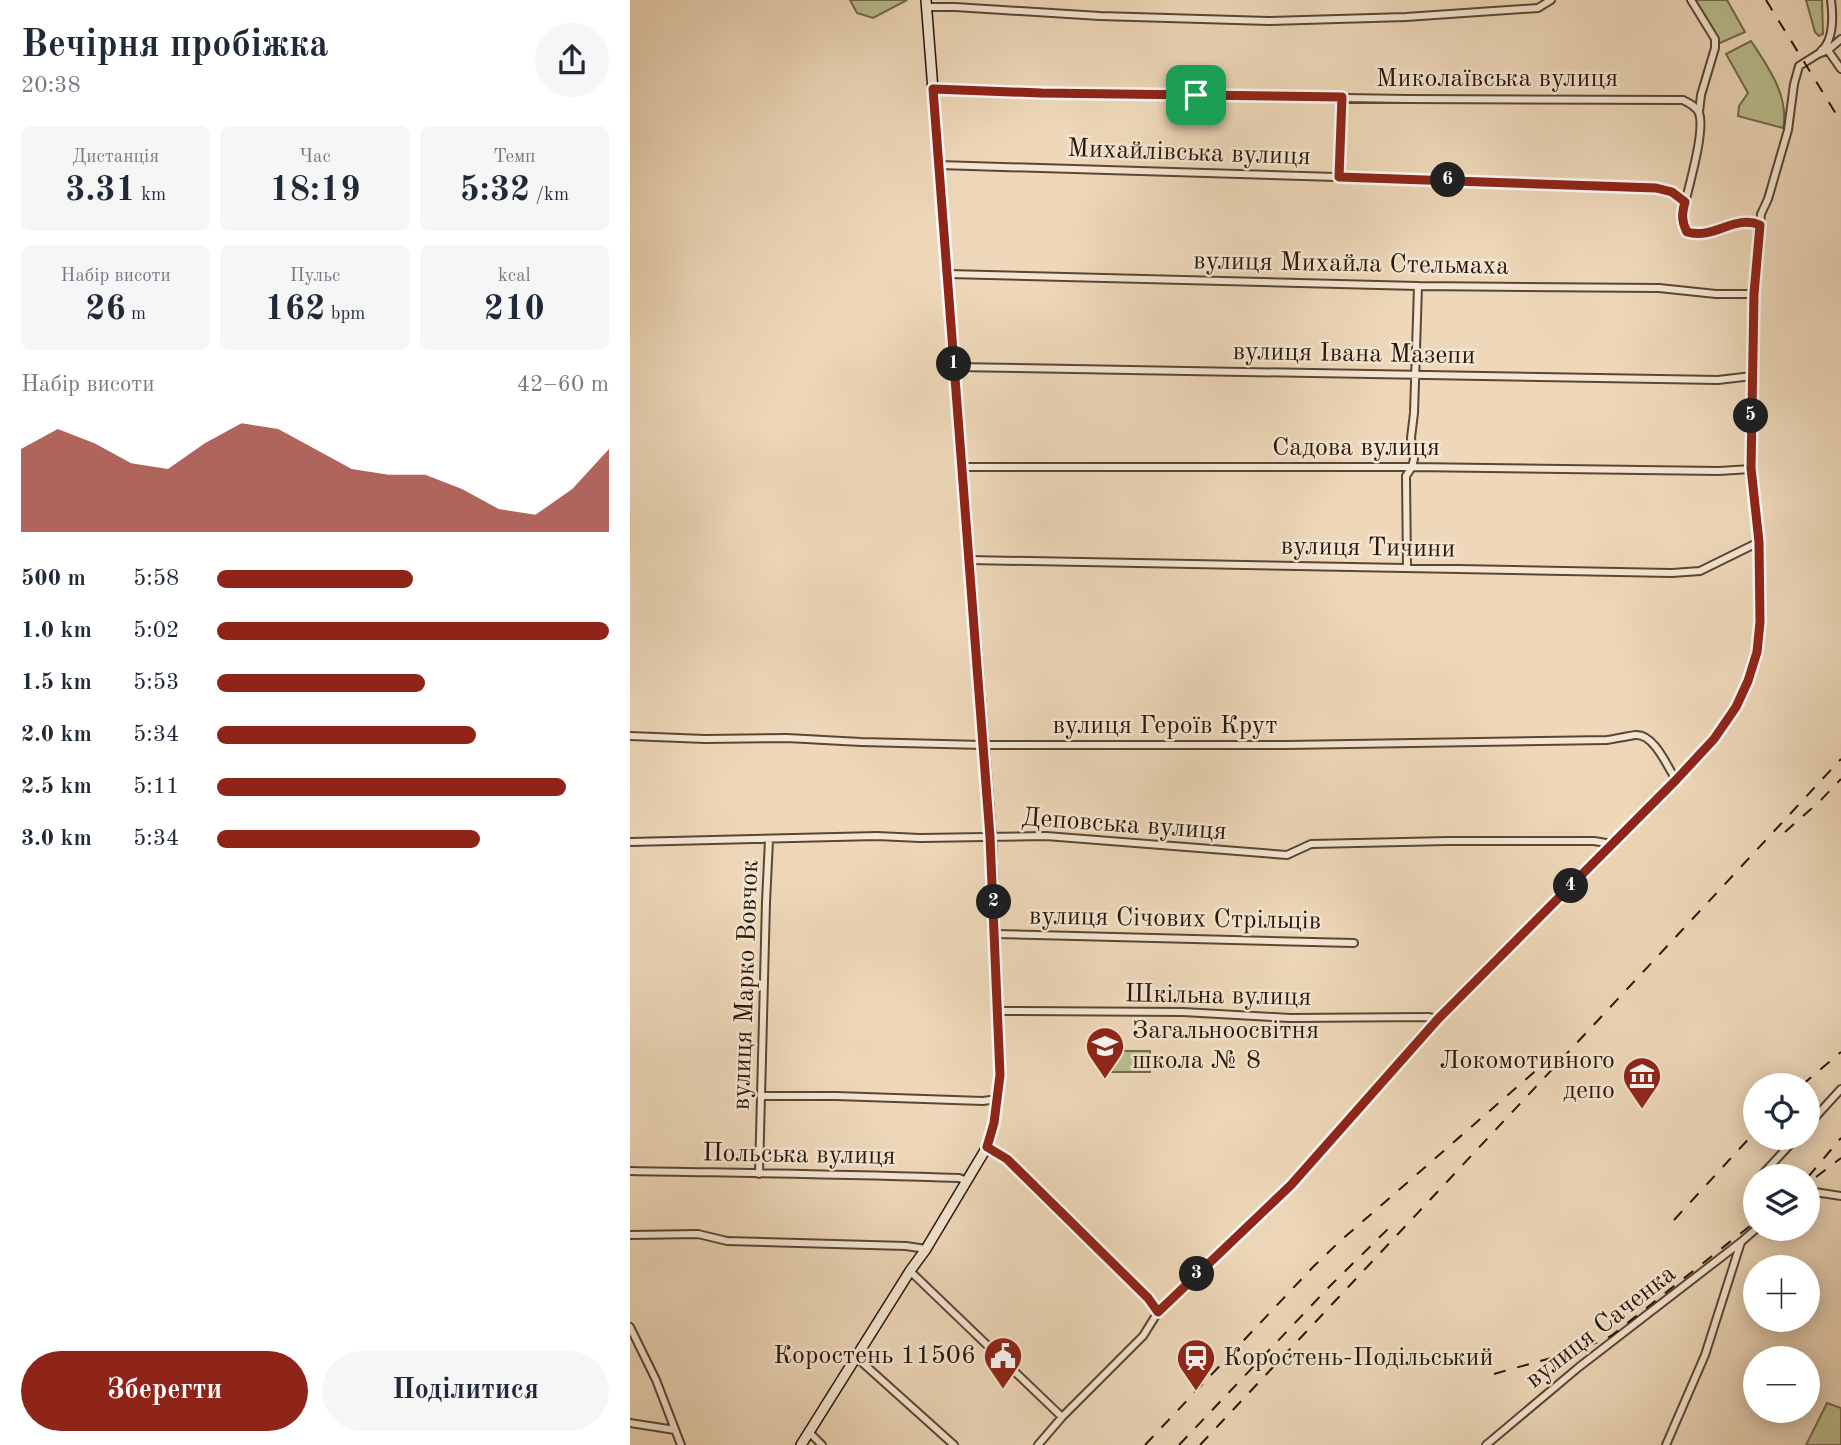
<!DOCTYPE html>
<html lang="uk">
<meta charset="utf-8">
<style>
body{margin:0;font-family:"Old Standard TT",serif;background:#f6f6f7;color:#1f2937;height:100vh;display:flex;flex-direction:column;font-size:26px;white-space:nowrap}
*{box-sizing:border-box;margin:0}
p{font-size:23px;color:#747a83}
.icon{flex:none;width:38px;height:38px;fill:none;stroke:currentColor;stroke-width:2;stroke-linecap:round;stroke-linejoin:round}
.map{position:relative;flex:1;overflow:hidden}
.details{display:flex;flex-direction:column;background:#fff;width:630px}
.details>*{flex:none}
.tools{position:absolute;left:1113px;top:1073px;display:grid;gap:14px}
.tools a{display:grid;place-items:center;width:77px;height:77px;border-radius:50%;background:#fff;box-shadow:0 4px 18px #0003;font-size:35px}
.pin{position:absolute;display:grid;place-items:center;width:60px;height:60px;color:#fff;margin:-30px;border-radius:14px;box-shadow:0 4px 10px #0006}
.km{position:absolute;width:35px;height:35px;margin:-18px;border-radius:50%;background:#222;color:#fff;font-size:19px;line-height:35px;text-align:center}
.round{display:grid;place-items:center;flex:none;width:74px;height:74px;border-radius:37px;background:#f6f6f7}
.headline{display:flex;align-items:center;justify-content:space-between;height:119px;padding:0 21px}
h1{font-size:38px;font-weight:700;line-height:52px}
.figures{display:grid;grid-template-columns:repeat(3,1fr);gap:10px;height:119px;padding:7px 21px}
.figures div{display:grid;align-content:center;border-radius:10px;background:#f6f6f7;text-align:center}
.figures b{font-size:35px;font-weight:700}
.figures small{font-size:19px;font-weight:400}
.figures p{font-size:19px}
.chart{height:196px;padding:14px 21px}
.chart p{display:flex;justify-content:space-between}
.chart svg{width:100%;height:126px;margin-top:7px;fill:#8f2418;opacity:.7}
.button{display:flex;gap:14px;margin-top:auto;padding:14px 21px}
.button a{flex:1;height:80px;border-radius:42px;background:#8f2418;color:#fff;font-size:28px;font-weight:700;line-height:80px;text-align:center}
.button a+a{background:#f6f6f7;color:#1f2937}
ul{padding:0 21px;list-style:none;font-size:23px}
li{display:grid;grid-template-columns:112px 84px 1fr;align-items:center;height:52px}
li i{height:18px;border-radius:9px;background:#8f2418}
main{display:flex;flex:1;min-height:0}
.map>svg:first-child{display:block}
.green{fill:#babe8e;stroke:#716a4b;stroke-width:2}
.lines{fill:none;stroke-linecap:round;stroke-linejoin:round}
.street-casing{stroke:#5a4634;stroke-width:10}
.secondary-casing{stroke:#281508;stroke-width:12}
.street{stroke:#f4e6d2;stroke-width:6}
.secondary{stroke:#f4e6d2;stroke-width:9}
.rail{stroke:#281508;stroke-width:2;stroke-dasharray:12 12;stroke-linecap:butt}
.route-casing{stroke:#fff;stroke-width:14}
.route{stroke:#8f2418;stroke-width:9}
.labels{text-anchor:middle;dominant-baseline:central;stroke-width:5;stroke-linejoin:round;paint-order:stroke}
.street-label{font-size:26px;fill:#281508;stroke:#f4e6d2}
.poi-label{font-size:26px;fill:#281508;stroke:#f4e6d2;text-anchor:start}
</style>
<main>
<section class="details">
<div class="headline"><div><h1>Вечірня пробіжка</h1><p>20:38</p></div><a class="round"><svg class="icon" aria-label="share" viewBox="0 0 24 24"><path d="M12 15V3M7 8l5-5 5 5M5 13v7h14v-7"/></svg></a></div>
<div class="figures">
<div><p>Дистанція</p><b>3.31<small> km</small></b></div>
<div><p>Час</p><b>18:19</b></div>
<div><p>Темп</p><b>5:32<small> /km</small></b></div>
</div>
<div class="figures">
<div><p>Набір висоти</p><b>26<small> m</small></b></div>
<div><p>Пульс</p><b>162<small> bpm</small></b></div>
<div><p>kcal</p><b>210</b></div>
</div>
<div class="chart"><p><span>Набір висоти</span>42–60 m</p>
<svg viewBox="0 0 160 44" preserveAspectRatio="none"><path d="M0 44V15L10 8L20 13L30 20L40 22L50 13L60 6L70 8L80 15L90 22L100 24L110 24L120 29L130 36L140 38L150 29L160 15V44z"/></svg>
</div>
<ul>
<li><b>500 m</b>5:58<i style="width:50%"></i></li>
<li><b>1.0 km</b>5:02<i style="width:100%"></i></li>
<li><b>1.5 km</b>5:53<i style="width:53%"></i></li>
<li><b>2.0 km</b>5:34<i style="width:66%"></i></li>
<li><b>2.5 km</b>5:11<i style="width:89%"></i></li>
<li><b>3.0 km</b>5:34<i style="width:67%"></i></li>
</ul>
<div class="button"><a>Зберегти</a><a>Поділитися</a></div>
</section>
<div class="map">
<svg width="1211" height="1445" viewBox="0 0 1211 1445">
<rect width="100%" height="100%" fill="#eed8b9"/>
<filter id="stains"><feTurbulence type="fractalNoise" baseFrequency=".00286" numOctaves="4"/><feColorMatrix values="0 0 0 0 .2 0 0 0 0 .09 0 0 0 0 .02 0 0 0 .5 -.17"/></filter>
<radialGradient id="worn" r=".72"><stop offset=".6" stop-color="#630" stop-opacity="0"/><stop offset="1" stop-color="#630" stop-opacity=".3"/></radialGradient>
<!-- green -->
<path class="green" d="M220,0H277L243,18L227,13Z
M1063,0H1097L1115,32L1090,43Z
M1176,0H1192L1193,34L1189,36L1185,32Z
M1121,41C1137,65 1160,97 1153,128L1108,116L1109,106L1118,93L1096,54Z
M476,1051H520V1072H475Z
M1197,1403L1211,1408V1445H1176Z"/>
<g class="lines">
<!-- street casing -->
<g class="street-casing">
<path id="street" d="M1061,0L1085,39V48L1071,95L1069,112
M297,7H325L470,16L639,21L776,17L908,8L921,0
M1197,49L1211,69
M1191,51C1204,41 1203,15 1201,0
M303,89L411,93L777,99L1053,100C1059,103 1066,106 1069,113C1076,132 1056,195 1052,216L1053,225L1057,231C1084,240 1105,214 1130,225L1124,294L1121,469L1129,542L1131,622L1127,652L1118,681L1106,707L1084,739L1046,780L808,1019L661,1184L528,1312L513,1336L432,1417L408,1445
M309,165L1005,186C1026,188 1038,189 1055,202
M709,177L712,97
M1130,225L1131,214L1138,199L1158,130L1164,84L1169,66L1188,54L1198,50L1211,39
M318,274L788,286L1029,288L1086,294H1124
M325,367L1088,380L1122,376
M332,467H782L1089,471L1121,469
M340,560L1042,573L1070,571L1129,542
M777,568L776,476L782,467L784,459L781,438L784,413L788,286
M0,736L75,739L157,738L231,742L353,745H656L977,740C986,739 996,736 1006,735C1024,734 1037,766 1046,780
M0,842L247,836L290,838L416,836L657,855L681,844L818,841H964L982,844
M365,934L724,943
M367,1011L553,1012L660,1018L798,1017L808,1019
M132,1096H206L353,1101L367,1099
M1178,1125L1211,1089
M357,1147L377,1159L518,1298L528,1312
M0,1171C110,1173 220,1174 329,1178L337,1181
M129,1174L136,902L139,840
M1131,1176L1166,1138
M1125,1188L1124,1202L1125,1211
M1178,1191L1211,1196
M0,1235L68,1234L97,1241L276,1246L296,1249
M280,1271L432,1417
M0,1327L26,1380L51,1445
M226,1357L324,1445
M0,1423L45,1430
M179,1432L192,1445
M856,1445L949,1367L1111,1242
M1036,1445L1075,1355L1111,1242L1127,1228"/>
</g>
<!-- secondary casing -->
<g class="secondary-casing">
<path id="secondary" d="M171,1445L280,1271L296,1249L357,1147L364,1123L370,1075L361,837L296,0"/>
</g>
<!-- street -->
<use href="#street" class="street"/>
<!-- secondary -->
<use href="#secondary" class="secondary"/>
<!-- rail -->
<path class="rail" d="M1136,0L1211,122
M1155,832L1190,801L1211,779
M1172,1085L1211,1052
M1178,1177L1211,1138
M1186,1177L1211,1158
M1044,1220L1125,1132
M864,1374C904,1362 944,1354 981,1336L1125,1222
M515,1445L683,1267L709,1242L925,1054
M549,1445L699,1287L763,1224
M570,1445C784,1217 998,989 1211,759"/>
</g>
<g class="lines">
<!-- route casing -->
<g class="route-casing">
<path id="route" d="M303,89L411,93L712,97L709,177L1026,188L1042,192L1055,202C1052,213 1051,221 1057,232C1084,240 1105,214 1130,225L1124,294L1121,468L1129,542L1130,622L1127,652L1118,681L1106,707L1084,739L1046,780L808,1019L661,1185L528,1312L518,1298L377,1159L357,1147L364,1123L370,1075L360,837Z"/>
</g>
<!-- route -->
<use href="#route" class="route"/>
</g>
<!-- icons -->
<defs>
<g id="school-pin" transform="scale(2.0125)"><path d="M0 17L-7.5 6A9.5 9.5 0 1 1 7.5 6Z" fill="#8f2418" stroke="#f4e6d2"/><path d="M0-5L7-2L0 1L-7-2ZM-4 1L0 2.5L4 1V4Q0 6-4 4Z" fill="#fff"/></g>
<g id="museum-pin" transform="scale(2.0125)"><path d="M0 17L-7.5 6A9.5 9.5 0 1 1 7.5 6Z" fill="#8f2418" stroke="#f4e6d2"/><path d="M0-6L6-3V-2H-6V-3ZM-5-1h2V3h-2ZM-1-1h2V3h-2ZM3-1h2V3H3ZM-6 4H6V6H-6Z" fill="#fff"/></g>
<g id="civic-pin" transform="scale(2.0125)"><path d="M0 17L-7.5 6A9.5 9.5 0 1 1 7.5 6Z" fill="#8f2418" stroke="#f4e6d2"/><path d="M-.6-6.5H3V-4.5H.6V-3L4-1V1h2V6H-6V1h2V-1L-.6-3ZM-1.2 2.5V6h2.4V2.5Z" fill="#fff"/></g>
<g id="station-pin" transform="scale(2.0125)"><path d="M0 17L-7.5 6A9.5 9.5 0 1 1 7.5 6Z" fill="#8f2418" stroke="#f4e6d2"/><path d="M-3-6H3Q5-6 5-4V2Q5 4 3 4L4.5 6H3L1.5 4h-3L-3 6H-4.5L-3 4Q-5 4-5 2V-4Q-5-6-3-6ZM-3.5-4v3h7v-3ZM-3.5 1v1.5H-2V1ZM2 1v1.5H3.5V1Z" fill="#fff"/></g>
</defs>
<g fill-rule="evenodd">
<use href="#school-pin" x="475" y="1046"/>
<use href="#museum-pin" x="1012" y="1076"/>
<use href="#civic-pin" x="373" y="1356"/>
<use href="#station-pin" x="566" y="1358"/>
</g>
<g class="labels">
<!-- street labels -->
<g class="street-label">
<text x="867" y="79">Миколаївська вулиця</text>
<text transform="translate(559 153) rotate(2)">Михайлівська вулиця</text>
<text transform="translate(721 264) rotate(1)">вулиця Михайла Стельмаха</text>
<text transform="translate(724 354) rotate(1)">вулиця Івана Мазепи</text>
<text x="726" y="448">Садова вулиця</text>
<text transform="translate(738 548) rotate(1)">вулиця Тичини</text>
<text x="535" y="726">вулиця Героїв Крут</text>
<text transform="translate(494 825) rotate(4)">Деповська вулиця</text>
<text transform="translate(545 919) rotate(1)">вулиця Січових Стрільців</text>
<text transform="translate(116 985) rotate(-88)">вулиця Марко Вовчок</text>
<text transform="translate(588 996) rotate(1)">Шкільна вулиця</text>
<text transform="translate(169 1155) rotate(1)">Польська вулиця</text>
<text transform="translate(971 1327) rotate(-38)">вулиця Саченка</text>
</g>
<!-- poi labels -->
<g class="poi-label">
<text x="502" y="1031">Загальноосвітня<tspan x="502" dy="30">школа № 8</tspan></text>
<text x="985" y="1061" text-anchor="end">Локомотивного<tspan x="985" dy="30">депо</tspan></text>
<text x="346" y="1356" text-anchor="end">Коростень 11506</text>
<text x="593" y="1358">Коростень-Подільський</text>
</g>
</g>
<rect width="100%" height="100%" filter="url(#stains)"/>
<rect width="100%" height="100%" fill="url(#worn)"/>
</svg>
<div class="tools">
<a><svg class="icon" aria-label="locate" viewBox="0 0 24 24"><circle cx="12" cy="12" r="6"/><path d="M12 2v4M12 18v4M2 12h4M18 12h4"/></svg></a>
<a><svg class="icon" aria-label="layers" viewBox="0 0 24 24"><path d="M12 4l9 5-9 5-9-5zM3 14l9 5 9-5"/></svg></a>
<a>+</a>
<a>−</a>
</div>
<div class="pin" style="left:566px;top:95px;background:#1e9e55"><svg class="icon" aria-label="arrive" viewBox="0 0 24 24"><path d="M6 21V4h12l-3 4 3 4H6"/></svg></div>
<b class="km" style="left:324px;top:364px">1</b>
<b class="km" style="left:364px;top:902px">2</b>
<b class="km" style="left:567px;top:1274px">3</b>
<b class="km" style="left:941px;top:886px">4</b>
<b class="km" style="left:1121px;top:416px">5</b>
<b class="km" style="left:818px;top:180px">6</b>
</div>
</main>
